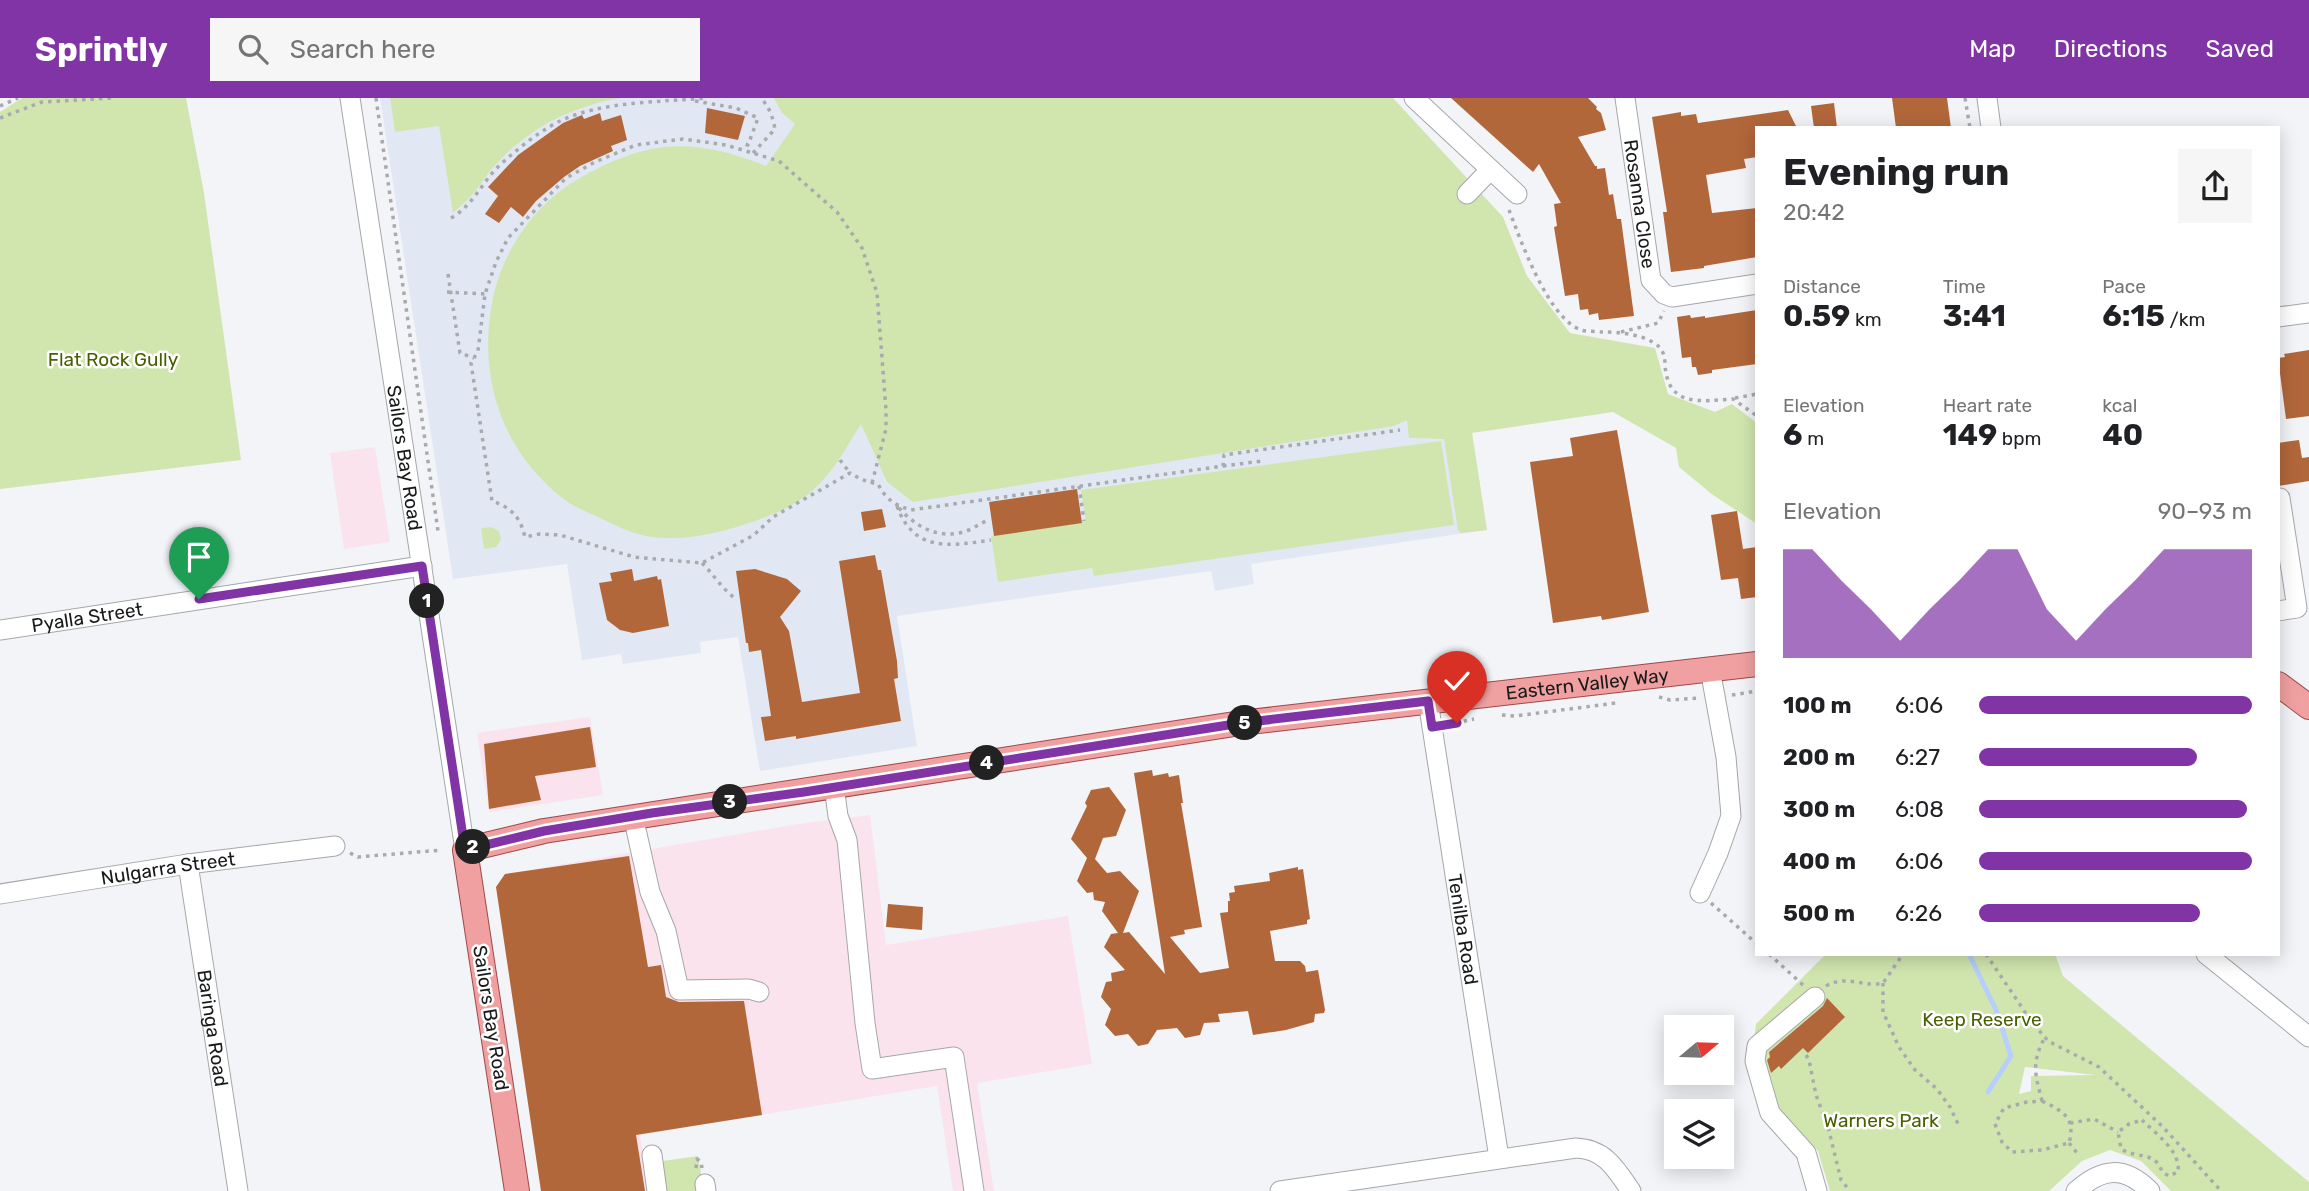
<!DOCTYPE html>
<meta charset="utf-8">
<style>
body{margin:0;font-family:Rubik,sans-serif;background:#f6f6f6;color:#202124;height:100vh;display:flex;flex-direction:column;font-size:26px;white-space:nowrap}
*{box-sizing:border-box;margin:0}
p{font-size:23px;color:#757577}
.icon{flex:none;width:38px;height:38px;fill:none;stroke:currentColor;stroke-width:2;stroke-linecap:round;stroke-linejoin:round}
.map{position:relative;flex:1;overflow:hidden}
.sheet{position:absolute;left:1755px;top:28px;width:525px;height:830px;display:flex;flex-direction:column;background:#fff;border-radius:0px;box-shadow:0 4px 18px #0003}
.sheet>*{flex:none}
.needle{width:46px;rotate:71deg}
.tools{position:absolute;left:1664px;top:917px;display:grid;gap:14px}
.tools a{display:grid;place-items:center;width:70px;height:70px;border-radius:0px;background:#fff;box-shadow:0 4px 18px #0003;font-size:35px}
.pin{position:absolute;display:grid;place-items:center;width:60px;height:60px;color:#fff;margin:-72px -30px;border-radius:50% 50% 50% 0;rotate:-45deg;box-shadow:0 0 7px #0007}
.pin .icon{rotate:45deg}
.km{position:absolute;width:35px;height:35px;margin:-18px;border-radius:50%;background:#222;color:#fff;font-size:19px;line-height:35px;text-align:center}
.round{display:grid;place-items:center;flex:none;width:74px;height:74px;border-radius:0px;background:#f6f6f6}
.overview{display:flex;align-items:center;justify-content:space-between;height:119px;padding:0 28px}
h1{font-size:38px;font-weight:700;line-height:52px}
.stats{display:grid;grid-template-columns:repeat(3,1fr);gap:10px;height:119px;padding:7px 28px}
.stats div{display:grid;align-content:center}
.stats b{font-size:30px;font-weight:700}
.stats small{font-size:19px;font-weight:400}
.stats p{font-size:19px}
.chart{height:196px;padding:14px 28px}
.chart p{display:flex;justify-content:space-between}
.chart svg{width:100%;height:126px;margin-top:7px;fill:#8034a5;opacity:.7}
ul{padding:0 28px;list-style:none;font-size:23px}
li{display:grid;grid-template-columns:112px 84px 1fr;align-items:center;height:52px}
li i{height:18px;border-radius:9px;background:#8034a5}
header{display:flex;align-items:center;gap:42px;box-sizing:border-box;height:98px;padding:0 35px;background:#8034a5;color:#fff}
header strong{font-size:33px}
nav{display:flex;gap:38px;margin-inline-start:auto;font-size:24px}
.search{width:490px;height:63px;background:#f6f6f6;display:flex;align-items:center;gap:18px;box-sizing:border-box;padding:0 24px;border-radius:0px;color:#757577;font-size:26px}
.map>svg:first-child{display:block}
.commercial{fill:#fbe3ee}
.built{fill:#e2e8f3}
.green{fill:#d1e6af;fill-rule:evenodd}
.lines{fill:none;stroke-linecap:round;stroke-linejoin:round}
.stream{stroke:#b6cffc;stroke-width:5}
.building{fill:#b2673b}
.minor-casing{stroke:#a5a7aa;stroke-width:21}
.major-casing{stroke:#9f4849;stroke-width:26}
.path{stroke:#a8aaad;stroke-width:3.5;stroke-dasharray:3.5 5;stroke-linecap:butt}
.minor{stroke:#fff;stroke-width:19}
.major{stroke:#f1a0a1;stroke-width:24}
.route-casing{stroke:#fff;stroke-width:14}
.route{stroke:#8034a5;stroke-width:9}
.labels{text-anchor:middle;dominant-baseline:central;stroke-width:5;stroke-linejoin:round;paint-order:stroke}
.street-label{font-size:19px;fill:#18191a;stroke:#fff}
.park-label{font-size:19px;fill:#486100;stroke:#fff}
</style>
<header>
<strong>Sprintly</strong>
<div class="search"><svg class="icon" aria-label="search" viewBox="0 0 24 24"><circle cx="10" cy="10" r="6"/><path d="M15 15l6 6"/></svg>Search here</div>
<nav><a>Map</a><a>Directions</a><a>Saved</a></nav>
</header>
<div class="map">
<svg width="2309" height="1093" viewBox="0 0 2309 1093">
<rect width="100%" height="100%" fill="#f2f4f8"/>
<!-- commercial -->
<path class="commercial" d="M375,349L390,444L344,451L330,355Z
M590,619L603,697L489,714L477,635Z
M870,717L886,847L1068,818L1092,966L977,985L994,1093H953L937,988L640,1037L649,1093H541L496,789L505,776L798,726Z"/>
<!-- built -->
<path class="built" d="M380,0H1384L1472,335L1487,432L1251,466L1254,486L1215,493L1211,473L897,518L917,648L760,673L738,539L700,544L701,555L623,566L621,556L582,562L567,466L453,481Z"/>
<!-- green -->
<path class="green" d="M22,0H186L204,95L241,362L0,391V14Z
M390,0H620C574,8 533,28 500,62C489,72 482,85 473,96C467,103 459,109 453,115L439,28L395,34Z
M774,0H1393L1503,119L1527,178L1570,235L1655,250L1668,296L1715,314L1732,306L1757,325V426L1713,397L1679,369L1676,350L1613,314L1472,335L1487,432L1461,435L1458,432L1444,341L1409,340L1407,322L1394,328L913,404L887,384L861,326C846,350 833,375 811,394C790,411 765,420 740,428C710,437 678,444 646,438C629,435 613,426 598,419C587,414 574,409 565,402C502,354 478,281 492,205C501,154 535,105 580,80C648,41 694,39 766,68L795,26L782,15Z
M1441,343L1454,427L1094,478L1092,470L998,484L991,438L1086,423L1081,392Z
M491,429L499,433L501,442L496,449L484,451L481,430Z
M1826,856H2055L2063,878L2309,1084V1093H2171L2141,1063L2110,1052L2082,1063L2049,1093H1830L1818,1053L1790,1023L1762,1003L1752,955L1756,926ZM2025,969L2095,977H2096L2031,978V993L2019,996Z
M698,1058L704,1093H660L656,1064Z"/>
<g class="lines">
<!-- stream -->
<path class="stream" d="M1969,856L1996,912L2011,958L1988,994"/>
</g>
<!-- building -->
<path class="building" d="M1451,0H1588L1597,9L1596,11L1601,15L1606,32L1578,39L1595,68H1597V71L1605,70L1609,97L1613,96L1617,121H1621L1634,218L1599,222L1598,215L1589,217L1588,211L1580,212L1578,196L1565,198L1554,129L1557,128L1554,106L1561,105L1539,66L1533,74Z
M1892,0H1947L1951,30H1896Z
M1834,5L1837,30H1814L1811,8Z
M707,10L745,18L738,42L705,35Z
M1788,12L1797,30H1757V59L1744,61L1746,70L1706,77L1712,115L1757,110V159L1704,168V170L1671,174L1663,114H1667L1652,19L1681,14V18L1696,16L1698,25Z
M600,15L602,23L621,17L627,42L611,48L613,53L580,68L564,79L536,103L523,119L511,109L499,125L485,116L498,98L488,89L518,57L563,25L582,17L584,21Z
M1757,212V266L1712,272V275L1698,277L1696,269H1692L1691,259L1682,260L1677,219L1690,217L1691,220L1705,218V220Z
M2309,252V318L2286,321L2278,260L2285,259L2284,256Z
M1617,332L1649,514L1602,522L1601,518L1553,525L1530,364L1573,358L1570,340Z
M2299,342L2302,360L2309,359V383L2278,388V345Z
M1077,391L1082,425L994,438L989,404Z
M882,411L886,429L864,433L861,414Z
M1737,413L1743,451L1757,449V499L1741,501L1738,480L1721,482L1711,417Z
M875,457L878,472H881L897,563L898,580L894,581L901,623L796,641V638L765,643L761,619L771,618L761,552L749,554L748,545H746L736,473L755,471L787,481L801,493L780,519L789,533L802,604L860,595L839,463Z
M632,471L634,483L657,478L658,482L661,481L669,528L633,535L620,532L607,522L599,485L612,483L610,475Z
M590,629L596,669L535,678L541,702L489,711L484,646Z
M1152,672L1153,678L1168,675L1169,679L1179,677L1183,705H1181L1202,829L1184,832L1185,836L1170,839L1200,875L1229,870L1220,815L1228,814V803H1230L1229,795L1235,794L1234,788L1270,783L1269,775L1298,769V772L1303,771L1310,821L1307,822V826L1270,833L1275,863H1300L1305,868L1306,874L1318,872L1325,912L1324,915L1315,916L1314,924L1286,932L1253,937L1248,913L1218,916L1220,924L1204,925L1200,937L1185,940L1177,930L1157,932L1148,946L1138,948L1128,936L1115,938L1105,927L1111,911L1101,899L1106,884L1112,883L1111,875L1125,872L1104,849L1111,836L1118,835L1102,813L1105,804L1094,802L1093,794L1087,795L1077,783L1087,760L1071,741L1087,708L1085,705L1091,692L1109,689L1126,712L1116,738L1103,740L1095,761L1107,775L1120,773L1139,793L1123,835L1129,834L1165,876L1134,675Z
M629,758L648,869L661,867L666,899L679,904L744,903L762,1017L636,1037L645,1093H541L496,789L505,776Z
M888,806L923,809L922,832L886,829Z
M1827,900L1845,919L1808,955L1803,950L1781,971L1779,968L1771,975L1767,962L1770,959L1769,954L1823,908Z"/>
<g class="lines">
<!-- minor casing -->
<g class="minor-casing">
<g id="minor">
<path id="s1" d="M350,0L465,752"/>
<path d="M1414,0L1517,96"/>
<path id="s2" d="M1625,0L1651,182L1664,196L1672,199L1757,186"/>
<path d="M1987,0L1991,30"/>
<path d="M1467,96L1490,72"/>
<path d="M2278,219L2309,215"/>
<path d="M2278,513L2297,510L2280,400"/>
<path id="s3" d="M0,532L422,468"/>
<path id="s4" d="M1428,603L1499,1060"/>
<path d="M834,688L838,718L847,742L865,925L872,971L954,959L974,1093"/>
<path d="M633,718L650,794L666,833L679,892L749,891L759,894"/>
<path id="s5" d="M188,766L238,1093"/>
<path d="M1700,795L1718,755L1731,718L1726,659L1710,571"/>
<path id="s6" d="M0,796L188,766L335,748"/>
<path d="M2206,856L2309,939"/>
<path d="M1815,899L1757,948L1755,963L1770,1015L1806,1055L1817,1093"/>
<path d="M652,1057L657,1093"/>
<path d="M705,1086L706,1093"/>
<path d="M1280,1093L1576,1050C1605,1051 1616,1071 1631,1093"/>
<path d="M2076,1093C2102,1070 2124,1067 2150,1093"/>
</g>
</g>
<!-- major casing -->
<g class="major-casing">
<g id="major">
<path d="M2278,586L2309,609"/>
<path id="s7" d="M517,1093L465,752L544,733L1241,625L1757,566"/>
</g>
</g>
<!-- path -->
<path class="path" d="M376,0L438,433
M1965,0L1970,30
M695,3L736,10L758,20L748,47L742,45
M0,8L18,0
M0,20L42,4L113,0
M753,55L775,31C773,20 769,7 760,0
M1509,112C1521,143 1548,220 1581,232C1587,234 1596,233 1602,234C1619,234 1640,236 1654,245C1663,250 1665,258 1665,267C1668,310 1701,303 1733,301L1757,318
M451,120C474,107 482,83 502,65C519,50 537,35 558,24C600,3 662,4 707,0
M448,176L460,255L474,260
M447,194L485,196
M1621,234L1658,225L1664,213
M1735,300L1757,296
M840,362L850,375
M1223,368L1262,363
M872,385L886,331V312L877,195L862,150L837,114L779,63L726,47L683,41L636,47L595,64L566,80L508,140L496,164L485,196L478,253L471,265L492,403C512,410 520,419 525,439L540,436L560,437L634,459L702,465L754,437L773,419L850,375C860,381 867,384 878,386C886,401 894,407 911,412L1223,368L1224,357L1400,332
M1079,388L1084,423
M897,408C914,455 950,448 991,442
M899,410C917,430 941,443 969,432C976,429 982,424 989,422
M702,465C714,477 723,492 736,501
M1732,597L1757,593
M1659,599L1670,602L1700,600
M1502,617L1515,618L1616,605
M1447,627L1474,621
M350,755L358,759L442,752
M1711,805L1757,846
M1769,856L1803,887
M1986,856L2031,923L2048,943L2099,969L2163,1029L2221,1093
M1883,885V914L1899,949L1915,972L1937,991L1950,1009L1959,1028
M1826,888C1846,876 1865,890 1883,885L1903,856
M1806,957L1809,962L1816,997L1828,1029L1841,1082L1850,1093
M2042,1003C2063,1013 2076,1020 2069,1045L2042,1052L2012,1054L2002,1044L1995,1026L2004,1010L2027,1004Z
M2042,1003C2035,976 2031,965 2045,939
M2142,1022C2156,1036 2181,1053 2178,1074L2169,1078L2162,1074C2156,1053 2137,1061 2121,1051L2118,1034L2129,1026Z
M2070,1025L2094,1021L2118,1034
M2069,1045L2077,1055
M696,1070L697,1061L701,1064L702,1070"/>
<!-- minor -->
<use href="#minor" class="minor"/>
<!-- major -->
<use href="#major" class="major"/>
</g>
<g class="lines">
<!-- route casing -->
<g class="route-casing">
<path id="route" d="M199,501L422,468L465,752L544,733L652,715L804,694L1241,625L1428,603L1432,629L1457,625"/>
</g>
<!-- route -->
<use href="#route" class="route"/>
</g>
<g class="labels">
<!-- street labels -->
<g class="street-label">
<text stroke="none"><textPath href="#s2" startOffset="107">Rosanna Close</textPath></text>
<text stroke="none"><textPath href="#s1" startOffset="364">Sailors Bay Road</textPath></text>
<text stroke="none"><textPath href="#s3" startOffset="88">Pyalla Street</textPath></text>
<text stroke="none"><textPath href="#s7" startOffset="1480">Eastern Valley Way</textPath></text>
<text stroke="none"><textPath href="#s6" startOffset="170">Nulgarra Street</textPath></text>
<text stroke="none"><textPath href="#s4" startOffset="231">Tenilba Road</textPath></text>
<text transform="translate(491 920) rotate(81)">Sailors Bay Road</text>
<text stroke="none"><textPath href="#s5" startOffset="166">Baringa Road</textPath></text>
</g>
<!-- park labels -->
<g class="park-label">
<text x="113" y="261">Flat Rock Gully</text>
<text x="1982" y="921">Keep Reserve</text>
<text x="1881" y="1022">Warners Park</text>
</g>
</g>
</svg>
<div class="tools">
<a><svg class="needle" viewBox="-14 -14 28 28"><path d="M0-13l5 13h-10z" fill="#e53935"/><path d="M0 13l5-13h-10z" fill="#757577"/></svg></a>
<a><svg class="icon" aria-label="layers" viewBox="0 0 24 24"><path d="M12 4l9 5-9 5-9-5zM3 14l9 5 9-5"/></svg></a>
</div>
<div class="pin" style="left:199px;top:501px;background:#1e9e55"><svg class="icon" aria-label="arrive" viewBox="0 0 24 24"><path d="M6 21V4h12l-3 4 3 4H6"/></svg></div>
<div class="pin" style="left:1457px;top:625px;background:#d93025"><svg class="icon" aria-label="check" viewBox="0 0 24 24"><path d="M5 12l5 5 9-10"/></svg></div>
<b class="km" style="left:427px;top:503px">1</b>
<b class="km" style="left:473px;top:749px">2</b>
<b class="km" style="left:730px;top:704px">3</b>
<b class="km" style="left:987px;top:665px">4</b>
<b class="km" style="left:1245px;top:625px">5</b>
<section class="sheet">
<div class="overview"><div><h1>Evening run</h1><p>20:42</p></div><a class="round"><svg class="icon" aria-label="share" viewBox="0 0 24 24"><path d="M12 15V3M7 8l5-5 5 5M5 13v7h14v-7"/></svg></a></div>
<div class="stats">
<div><p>Distance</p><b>0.59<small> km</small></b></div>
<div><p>Time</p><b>3:41</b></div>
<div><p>Pace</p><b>6:15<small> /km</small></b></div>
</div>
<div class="stats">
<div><p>Elevation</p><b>6<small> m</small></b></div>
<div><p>Heart rate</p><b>149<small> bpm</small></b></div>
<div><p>kcal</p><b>40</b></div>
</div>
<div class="chart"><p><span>Elevation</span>90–93 m</p>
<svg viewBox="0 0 160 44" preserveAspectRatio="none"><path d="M0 44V6L10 6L20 17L30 27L40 38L50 27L60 17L70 6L80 6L90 27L100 38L110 27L120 17L130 6L140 6L150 6L160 6V44z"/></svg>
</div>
<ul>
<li><b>100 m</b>6:06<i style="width:100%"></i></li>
<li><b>200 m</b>6:27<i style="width:80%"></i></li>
<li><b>300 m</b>6:08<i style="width:98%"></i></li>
<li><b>400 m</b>6:06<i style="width:100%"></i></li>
<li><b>500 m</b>6:26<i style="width:81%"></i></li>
</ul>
</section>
</div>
